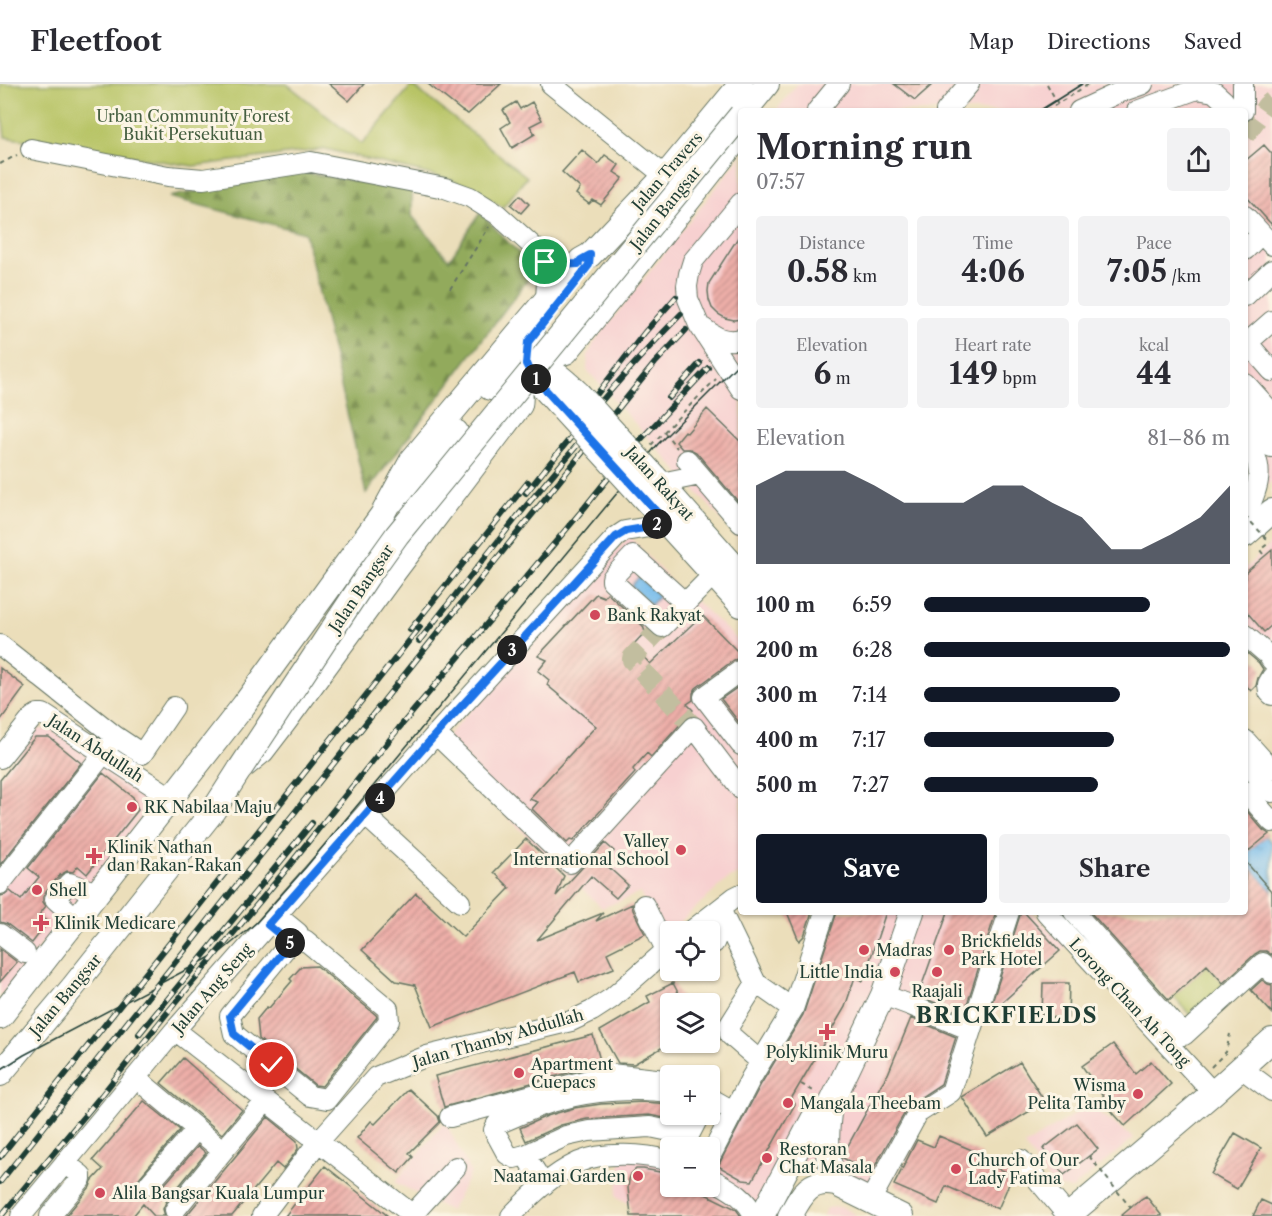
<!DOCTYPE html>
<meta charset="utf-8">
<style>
body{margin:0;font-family:"Libre Caslon Text",serif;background:#f2f2f3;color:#2b2b33;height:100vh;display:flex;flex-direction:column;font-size:22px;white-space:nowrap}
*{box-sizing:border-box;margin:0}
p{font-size:20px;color:#7c7c81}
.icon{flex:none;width:33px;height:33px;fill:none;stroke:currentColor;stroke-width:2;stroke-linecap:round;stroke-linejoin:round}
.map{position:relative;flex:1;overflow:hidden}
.side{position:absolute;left:738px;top:24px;width:510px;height:807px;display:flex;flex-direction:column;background:#fff;border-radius:6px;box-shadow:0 2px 4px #0004}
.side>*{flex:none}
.tools{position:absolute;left:660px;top:837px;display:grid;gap:12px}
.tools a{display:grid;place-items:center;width:60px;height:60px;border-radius:6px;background:#fff;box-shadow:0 2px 4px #0004;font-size:30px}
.pin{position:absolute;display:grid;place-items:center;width:51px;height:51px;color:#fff;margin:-26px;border:3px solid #fff;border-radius:50%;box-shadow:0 2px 6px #0007}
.km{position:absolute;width:30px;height:30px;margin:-15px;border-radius:50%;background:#222;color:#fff;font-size:16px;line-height:30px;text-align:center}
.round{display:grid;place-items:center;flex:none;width:63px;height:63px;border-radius:6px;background:#f2f2f3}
.headline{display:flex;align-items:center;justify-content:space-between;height:102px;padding:0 18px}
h1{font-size:33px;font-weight:800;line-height:45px}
.stats{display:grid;grid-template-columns:repeat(3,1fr);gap:9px;height:102px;padding:6px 18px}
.stats div{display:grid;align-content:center;border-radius:6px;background:#f2f2f3;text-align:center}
.stats b{font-size:30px;font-weight:800}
.stats small{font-size:16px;font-weight:400}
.stats p{font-size:16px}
.chart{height:168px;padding:12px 18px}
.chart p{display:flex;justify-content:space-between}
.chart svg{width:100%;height:108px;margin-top:6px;fill:#111827;opacity:.7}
.cta{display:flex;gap:12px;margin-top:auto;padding:12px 18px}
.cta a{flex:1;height:69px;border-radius:6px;background:#111827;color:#fff;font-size:24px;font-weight:800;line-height:69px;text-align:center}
.cta a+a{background:#f2f2f3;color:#2b2b33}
ul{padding:0 18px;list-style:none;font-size:20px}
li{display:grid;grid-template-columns:96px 72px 1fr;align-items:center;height:45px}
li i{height:15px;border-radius:8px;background:#111827}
header{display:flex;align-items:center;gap:36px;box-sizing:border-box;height:84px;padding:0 30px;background:#fff;border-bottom:2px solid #e1e1e2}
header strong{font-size:28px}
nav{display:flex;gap:33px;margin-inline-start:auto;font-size:21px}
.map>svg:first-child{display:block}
.built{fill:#f7d0d0}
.forest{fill:url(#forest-firs);stroke:#587448;stroke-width:1.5}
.green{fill:#b8c466;stroke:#6c804d;stroke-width:1.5}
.water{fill:url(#water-ripples);stroke:#4a7c90;stroke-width:1.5}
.building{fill:url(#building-hatch)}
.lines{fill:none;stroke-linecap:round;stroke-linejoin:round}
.minor-tunnel{stroke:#c2be9f;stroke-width:20;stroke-dasharray:20 10;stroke-linecap:butt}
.minor-casing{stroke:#667563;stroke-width:22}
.major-casing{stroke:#667563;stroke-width:26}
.path{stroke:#667563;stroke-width:2;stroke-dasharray:4.5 4.5;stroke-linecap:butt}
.minor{stroke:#fff;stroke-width:20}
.major{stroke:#fff;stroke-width:24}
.tram{stroke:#1f3d34;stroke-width:1.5}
.rail-casing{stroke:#1f3d34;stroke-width:6}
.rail{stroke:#fcf5e5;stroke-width:4;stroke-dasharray:11;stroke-linecap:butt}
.major-bridge-casing{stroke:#667563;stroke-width:26;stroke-linecap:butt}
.path-bridge{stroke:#667563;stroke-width:2;stroke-dasharray:4.5 4.5;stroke-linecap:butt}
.major-bridge{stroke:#fff;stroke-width:24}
.route-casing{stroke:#fff;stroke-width:12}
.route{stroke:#1a73e8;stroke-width:8}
.poi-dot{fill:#d1495b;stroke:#fcf5e5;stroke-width:2}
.labels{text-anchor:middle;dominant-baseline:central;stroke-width:6;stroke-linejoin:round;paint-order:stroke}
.park-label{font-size:16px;fill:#455f40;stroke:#fcf5e5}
.street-label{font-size:16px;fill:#1f3d34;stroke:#fcf5e5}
.poi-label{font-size:16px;fill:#1f3d34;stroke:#fcf5e5;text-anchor:start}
.district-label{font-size:22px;font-weight:bold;letter-spacing:1.5px;fill:#1f3d34;stroke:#fcf5e5}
</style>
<header>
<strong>Fleetfoot</strong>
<nav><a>Map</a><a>Directions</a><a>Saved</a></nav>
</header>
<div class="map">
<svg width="1272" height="1132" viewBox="0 0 1272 1132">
<defs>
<pattern id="forest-firs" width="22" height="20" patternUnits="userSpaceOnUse" patternTransform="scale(1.5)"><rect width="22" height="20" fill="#92aa5b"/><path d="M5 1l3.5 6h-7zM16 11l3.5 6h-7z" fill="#778c4c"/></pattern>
<pattern id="water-ripples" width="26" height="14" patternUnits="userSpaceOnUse" patternTransform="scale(1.5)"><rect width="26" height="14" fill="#75bbec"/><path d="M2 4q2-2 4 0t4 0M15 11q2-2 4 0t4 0" fill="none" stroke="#5f99c0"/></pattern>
<pattern id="building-hatch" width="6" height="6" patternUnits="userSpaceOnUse" patternTransform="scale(1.5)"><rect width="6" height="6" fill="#eeafa9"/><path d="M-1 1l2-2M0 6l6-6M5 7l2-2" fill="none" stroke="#c0908a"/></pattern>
</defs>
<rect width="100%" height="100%" fill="#fcf5e5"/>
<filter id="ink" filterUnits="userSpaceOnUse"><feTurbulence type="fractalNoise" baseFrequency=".0167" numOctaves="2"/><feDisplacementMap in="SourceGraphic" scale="12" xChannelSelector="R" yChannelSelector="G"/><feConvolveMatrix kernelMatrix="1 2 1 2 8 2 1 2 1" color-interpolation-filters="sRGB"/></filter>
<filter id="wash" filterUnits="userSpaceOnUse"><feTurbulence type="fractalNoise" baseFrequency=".008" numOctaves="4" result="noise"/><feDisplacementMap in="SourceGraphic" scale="24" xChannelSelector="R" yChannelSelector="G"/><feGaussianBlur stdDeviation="1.35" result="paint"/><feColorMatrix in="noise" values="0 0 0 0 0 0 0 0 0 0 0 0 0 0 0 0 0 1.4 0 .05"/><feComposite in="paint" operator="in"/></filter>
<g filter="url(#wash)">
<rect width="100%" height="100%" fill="#ebdeba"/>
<!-- built -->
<path class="built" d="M797,0H1272V397L1245,421V27H776Z
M741,72V457L587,286L588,271L595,257Z
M629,452L692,520L696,517L741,559V789L729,794L662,854L640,809L602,824L436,664Z
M1272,459V564L1245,538V484Z
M37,645H50L155,716L0,913V693Z
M824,828H1031L1067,862L978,946L958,1012L916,1041L887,1109L799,1079L772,1132H649L616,1112L623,1061L670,1072V1102H710V1064L790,926Z
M1089,1021L1134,1054L1072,1105L1055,1103L1034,1078L1036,1076L1024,1062Z
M445,1037L471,1089L450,1127L395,1098Z
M842,1123L858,1132H823L826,1124Z"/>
<!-- forest -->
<path class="forest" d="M293,87L412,106V132L449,176L480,129L535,186L366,409L305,149L169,113Z"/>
<!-- green -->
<path class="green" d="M0,0H287L362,60L412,1L527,93L503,123L452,96L326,65L193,82L5,53L0,13Z
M1207,881L1225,900L1191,932L1173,912Z"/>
<!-- water -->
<path class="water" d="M639,493L659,512L651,521L631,502Z
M1266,752L1272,759V808L1245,777V770Z"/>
<g id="blocks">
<!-- building -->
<path class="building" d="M329,0H364L349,17Z
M428,0H501L468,30L462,27Z
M894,0H933L915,16Z
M516,18L520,25L532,18L542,36L530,42L535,50L512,64L501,44L510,38L503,26Z
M1264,61L1272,70V141L1245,111V77Z
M582,66L598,80L605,71L619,81L614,88L623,94L601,121L593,116L589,120L576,110L580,104L562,88Z
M520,111L529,120L521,129L511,121Z
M741,149V235L734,236L725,234L718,230L712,224L709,216L708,207L709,199Z
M707,325L741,358V421L696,368L690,365H682L676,358L685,347L687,349Z
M1272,466V541L1264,548L1245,526V489Z
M607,509L643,542L645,548L633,561L650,580L702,531L741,571V574L734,576L696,604L693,609V616L687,620L693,626L651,673L647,669L633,685L635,689L573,757L570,756L567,759L532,725L538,718L529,715L596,642L547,601L549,596L538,587L547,576L538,572L596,510L604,513Z
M1245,567L1259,579L1263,585L1258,594L1256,602L1251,607L1245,600Z
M0,584L25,603L0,637Z
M741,601V641L721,615Z
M35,653H49L81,679L0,781V696Z
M103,689L133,713L138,726L87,790L78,782L73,788L67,787L60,791L46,807L43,813V818L46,822L39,831L48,838L32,859L7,840L0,838V812L5,811L10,807L21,816L39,793L28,784Z
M1245,725L1263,746L1269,750L1245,770Z
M526,755L564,792L556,812L605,759L614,767L604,779L628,801L616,814L591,792L537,856L603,829L596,837L632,820L633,826L645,850L607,869L614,884L579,898L575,888L432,943L415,901L396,897L362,866L416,809L463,853L510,804L494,788Z
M1245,777L1272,808V871L1266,867H1260L1255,870L1223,899L1207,881L1169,916L1090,828H1245Z
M787,828H812L804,852L799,857Z
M837,828H886L863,897L855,893L845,923L791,1015L795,1020L752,1097L743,1096L718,1082L761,1000L803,931Z
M948,828H996L964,930L918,912Z
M1021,828H1024L1060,867L988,931Z
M0,865L17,878L0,898Z
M317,882L376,931L377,933L322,1002L315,1001L259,955L257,935L267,923L269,924L292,897L290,895L301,883Z
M1262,896L1268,900L1272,901V929L1251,906Z
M673,899L684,920H670V959L634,980L618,979L600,947L650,918L647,912Z
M1043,899H1069L1068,934L1042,933Z
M911,934L956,953L941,1000L912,1019L908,1023L871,1089L843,1074V1071L882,999L888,990Z
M593,951L601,980L444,1023L435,992Z
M1113,960L1136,990L1151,977L1171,1000L1125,1042L1104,1019L1107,1017L1082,982Z
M183,974L242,1026L222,1050L161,999Z
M1020,978L1045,1018L987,1053L962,1013Z
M409,1005L438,1032L440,1038L409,1069L413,1073L399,1089L357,1054L371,1037L375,1040Z
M144,1017L180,1046L140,1093L137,1098L138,1103L142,1109L147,1112L152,1111L158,1108L198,1062L206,1069L166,1118L163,1125L165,1132H154L143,1120L133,1132H66L90,1103L92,1097L103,1085L93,1076Z
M643,1018L670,1020V1035L649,1031L587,1035L561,1041L526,1057L520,1044L547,1032L574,1024L601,1020Z
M268,1033L297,1057L298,1065L283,1085L276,1079L232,1132H186Z
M1077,1039L1098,1065L1064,1091L1043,1065Z
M1235,1049L1261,1064L1237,1105L1211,1090Z
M939,1052L981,1070L978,1076L1013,1091L998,1125L946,1102L938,1120L894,1101L917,1056L934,1063Z
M325,1082L388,1132H285Z
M636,1085H643L660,1088L670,1093V1102H689L736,1125L741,1132H631L628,1104L629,1096L631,1090Z
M1146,1112L1162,1132H1121L1141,1115Z
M1261,1116L1272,1121V1132H1253Z"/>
</g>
</g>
<g filter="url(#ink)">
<use href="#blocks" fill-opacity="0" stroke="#667563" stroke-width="1.5"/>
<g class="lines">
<!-- minor-tunnel -->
<path class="minor-tunnel" d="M1245,51L1267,21L1272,17
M662,543L632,574V576L694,643"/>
<!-- minor casing -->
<g class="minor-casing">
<path id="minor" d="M551,0L665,92
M817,27L839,0
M946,27L969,0
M1079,27L1120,8L1143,0
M1137,27L1197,5L1214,8L1224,17L1228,27
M1243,27V0
M31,65L168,92L203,95L311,78L445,104L470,113L497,130L536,165L545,178L547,197L546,216
M741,119L693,177L689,190L687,202L688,215L699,241L741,305
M1245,132L1272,161
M1245,166L1261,150
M1245,212L1272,186
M703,244C716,253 724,259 741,255
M1245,256L1272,287
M1247,259L1272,237
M1245,353C1267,385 1259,400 1245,433
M687,376L741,439
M661,399L700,391
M685,519L633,472L612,494V497L662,543L713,491
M1245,551L1268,571L1272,577
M0,561L115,652
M741,586L704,613L741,661
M1272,593L1268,600L1269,608L1272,611
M436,650L570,779L694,643L741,705
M1245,656L1272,686
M0,674L33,633L38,630H43L172,714
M1245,678L1272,708
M1245,707L1272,738
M365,731L460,818
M0,800L104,669L115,652L142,670L174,623
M644,821L666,866
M720,825L756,899L793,925
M1046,828L1213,1009
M1074,828L1184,951L1263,879L1272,889
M276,831L298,849L290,859L230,932L234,950L310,1012L327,1015L389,937L388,925L305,856L290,859
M75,837L67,826L55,815L69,799L97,809
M690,848L735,813L741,810
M0,850L25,869
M714,859L722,840L720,827
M756,899L729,942L730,951L761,978
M883,911L910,921L971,946
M175,946L414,1132
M1241,984L1272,1007
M136,994L223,1067
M670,1008C637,1004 591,1006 559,1016C538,1021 518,1032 497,1040L494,1046L507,1070L514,1074L525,1071L566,1052L589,1047L650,1043L689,1051
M710,1014L733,1027
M450,1033L611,990L665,996
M683,1063L700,1030
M525,1071L544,1101
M710,1073L751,994L793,925L825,828
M1021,1076L1068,1132
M710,1094C727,1104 746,1112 754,1132
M149,1100L196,1046
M870,1117L918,1029L951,1008L1009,828
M175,1126L223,1067L266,1017
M412,1131L456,1083
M21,1132L175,946L436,650L616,453L625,447L649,443L664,436
M50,1132L81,1095V1091L65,1079
M262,1132L318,1058L376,993L427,972L571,937L592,927L612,914L670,863
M511,1132C531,1111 553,1090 579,1078C604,1067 645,1070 670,1077"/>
</g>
<!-- major casing -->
<g class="major-casing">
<path id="major" d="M745,27L767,0
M533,252C535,268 552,274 566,268L623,199L741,50
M526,269V280L532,291L559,321
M1245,302L1272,332
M490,304C523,264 546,278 578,309
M1245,327L1265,350L1272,361
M654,392L741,490
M640,410L741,521
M403,415L456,348
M1245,451L1272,427
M0,933L244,621L382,431L412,376L546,216L581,176L590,171L665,92L741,0
M0,990L73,903L213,727L240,685L262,667L285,637L394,488L520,321C524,300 510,297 493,301
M830,1022C826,1049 825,1075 836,1100
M762,1132L813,1035L830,1022L883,911L912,828
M790,1132C801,1112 809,1094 836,1100L901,1132
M1068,1132L1213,1009L1272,956"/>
</g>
<!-- path -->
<path class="path" d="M1047,0L1058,20
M1046,27L1089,0
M0,80L17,71
M450,205L489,143
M664,348L677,364
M651,361L716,295
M1263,470L1260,466L1270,458
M1211,983L1226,968L1230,950
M801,1000L817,1009"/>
<!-- minor -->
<use href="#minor" class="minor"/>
<!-- major -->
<use href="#major" class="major"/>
<!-- tram -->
<path class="tram" d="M1039,27L1082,0
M0,986L24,971L222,867L256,839L306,783L658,360L741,277"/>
<!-- rail casing -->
<g class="rail-casing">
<path id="rail" d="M669,314L700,279
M587,323L645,248L676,213
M526,409C575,347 626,286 681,230
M410,546L528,398
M419,557L517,433L604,329
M139,950L312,739
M0,1073L420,543
M0,1098L527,437L655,279L686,246
M1,1132L101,1012L167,929L280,793L399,644L585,423L630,367L708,284"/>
</g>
<!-- rail -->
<use href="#rail" class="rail"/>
<!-- major-bridge casing -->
<g class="major-bridge-casing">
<path id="major-bridge" d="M578,309L654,392
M563,326L640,410
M240,685L367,493L397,451L741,31"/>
</g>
<!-- path-bridge -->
<path class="path-bridge" d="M1245,432L1270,458
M1089,1072L1131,1124"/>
<!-- major-bridge -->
<use href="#major-bridge" class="major-bridge"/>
</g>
</g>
<g class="lines" filter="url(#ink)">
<!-- route casing -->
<g class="route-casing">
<path id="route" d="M272,981L234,950L230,932L290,859L268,841L436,650L616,453L626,447L650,443L664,436L532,291L526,280L528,258L589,181L590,171L581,176L578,180L560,181L545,178"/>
</g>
<!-- route -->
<use href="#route" class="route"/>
</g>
<!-- markers -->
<g class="poi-dot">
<circle cx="595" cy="531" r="6"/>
<circle cx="132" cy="723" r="6"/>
<circle cx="681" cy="766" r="6"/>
<path d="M91 763h6v6h6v6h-6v6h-6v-6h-6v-6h6z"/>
<circle cx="37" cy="806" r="6"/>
<path d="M38 830h6v6h6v6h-6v6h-6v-6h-6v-6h6z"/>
<circle cx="864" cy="866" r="6"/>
<circle cx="949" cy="866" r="6"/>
<circle cx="895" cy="888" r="6"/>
<circle cx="937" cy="888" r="6"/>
<path d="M824 939h6v6h6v6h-6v6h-6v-6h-6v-6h6z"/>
<circle cx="519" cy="989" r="6"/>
<circle cx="1138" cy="1010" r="6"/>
<circle cx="788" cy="1019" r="6"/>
<circle cx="767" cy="1074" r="6"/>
<circle cx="956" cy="1085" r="6"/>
<circle cx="638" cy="1092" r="6"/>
<circle cx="100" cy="1109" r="6"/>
</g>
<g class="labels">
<!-- park labels -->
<g class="park-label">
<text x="193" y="32">Urban Community Forest<tspan x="193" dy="18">Bukit Persekutuan</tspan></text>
</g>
<!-- street labels -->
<g class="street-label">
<text transform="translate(667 87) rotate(-49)">Jalan Travers</text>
<text transform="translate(665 124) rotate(-51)">Jalan Bangsar</text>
<text transform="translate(660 399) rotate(48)">Jalan Rakyat</text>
<text transform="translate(361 504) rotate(-56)">Jalan Bangsar</text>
<text transform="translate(96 664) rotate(33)">Jalan Abdullah</text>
<text transform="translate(212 904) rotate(-49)">Jalan Ang Seng</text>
<text transform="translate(65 911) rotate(-50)">Jalan Bangsar</text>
<text transform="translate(1130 918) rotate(47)">Lorong Chan Ah Tong</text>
<text transform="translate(498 954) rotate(-16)">Jalan Thamby Abdullah</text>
</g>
<!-- poi labels -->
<g class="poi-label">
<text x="607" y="531">Bank Rakyat</text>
<text x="144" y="723">RK Nabilaa Maju</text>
<text x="669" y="757" text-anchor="end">Valley<tspan x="669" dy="18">International School</tspan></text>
<text x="107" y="763">Klinik Nathan<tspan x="107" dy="18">dan Rakan-Rakan</tspan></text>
<text x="49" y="806">Shell</text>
<text x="54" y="839">Klinik Medicare</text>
<text x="961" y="857">Brickfields<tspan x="961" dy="18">Park Hotel</tspan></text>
<text x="876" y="866">Madras</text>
<text x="883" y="888" text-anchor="end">Little India</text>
<text x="937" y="907" text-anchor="middle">Raajali</text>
<text x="827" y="968" text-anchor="middle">Polyklinik Muru</text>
<text x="531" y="980">Apartment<tspan x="531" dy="18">Cuepacs</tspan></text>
<text x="1126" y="1001" text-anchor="end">Wisma<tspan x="1126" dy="18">Pelita Tamby</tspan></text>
<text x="800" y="1019">Mangala Theebam</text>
<text x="779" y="1065">Restoran<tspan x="779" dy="18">Chat Masala</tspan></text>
<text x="968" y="1076">Church of Our<tspan x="968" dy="18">Lady Fatima</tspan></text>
<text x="626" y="1092" text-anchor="end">Naatamai Garden</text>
<text x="112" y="1109">Alila Bangsar Kuala Lumpur</text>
</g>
<!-- district labels -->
<g class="district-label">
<text x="1007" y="931">BRICKFIELDS</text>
</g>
</g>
</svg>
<div class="tools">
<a><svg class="icon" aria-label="locate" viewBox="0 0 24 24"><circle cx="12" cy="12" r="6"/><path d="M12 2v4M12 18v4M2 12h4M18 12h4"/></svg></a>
<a><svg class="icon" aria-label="layers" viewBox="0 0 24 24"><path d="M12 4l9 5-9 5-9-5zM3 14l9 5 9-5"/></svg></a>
<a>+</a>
<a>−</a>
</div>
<div class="pin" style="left:545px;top:178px;background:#1e9e55"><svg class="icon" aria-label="arrive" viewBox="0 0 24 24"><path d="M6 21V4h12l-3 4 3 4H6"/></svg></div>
<div class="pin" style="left:272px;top:981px;background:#d93025"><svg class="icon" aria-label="check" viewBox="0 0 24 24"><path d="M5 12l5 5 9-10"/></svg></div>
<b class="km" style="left:536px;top:295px">1</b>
<b class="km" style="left:657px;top:440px">2</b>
<b class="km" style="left:512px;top:566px">3</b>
<b class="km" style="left:380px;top:714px">4</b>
<b class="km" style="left:290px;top:859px">5</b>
<section class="side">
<div class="headline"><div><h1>Morning run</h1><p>07:57</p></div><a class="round"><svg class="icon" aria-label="share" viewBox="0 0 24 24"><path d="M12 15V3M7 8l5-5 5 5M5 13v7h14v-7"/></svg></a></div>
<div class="stats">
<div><p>Distance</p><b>0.58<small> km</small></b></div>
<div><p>Time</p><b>4:06</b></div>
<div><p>Pace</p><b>7:05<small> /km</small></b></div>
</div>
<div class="stats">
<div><p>Elevation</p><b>6<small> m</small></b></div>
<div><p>Heart rate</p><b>149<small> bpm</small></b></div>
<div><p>kcal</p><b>44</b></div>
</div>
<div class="chart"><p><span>Elevation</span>81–86 m</p>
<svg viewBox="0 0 160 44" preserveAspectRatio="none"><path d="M0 44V12L10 6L20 6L30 6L40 12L50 19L60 19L70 19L80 12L90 12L100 19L110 25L120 38L130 38L140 32L150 25L160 12V44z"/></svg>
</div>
<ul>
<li><b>100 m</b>6:59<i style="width:74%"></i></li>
<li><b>200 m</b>6:28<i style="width:100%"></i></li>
<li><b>300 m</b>7:14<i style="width:64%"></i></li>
<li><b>400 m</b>7:17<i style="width:62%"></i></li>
<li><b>500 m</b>7:27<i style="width:57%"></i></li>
</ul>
<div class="cta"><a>Save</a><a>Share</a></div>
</section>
</div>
